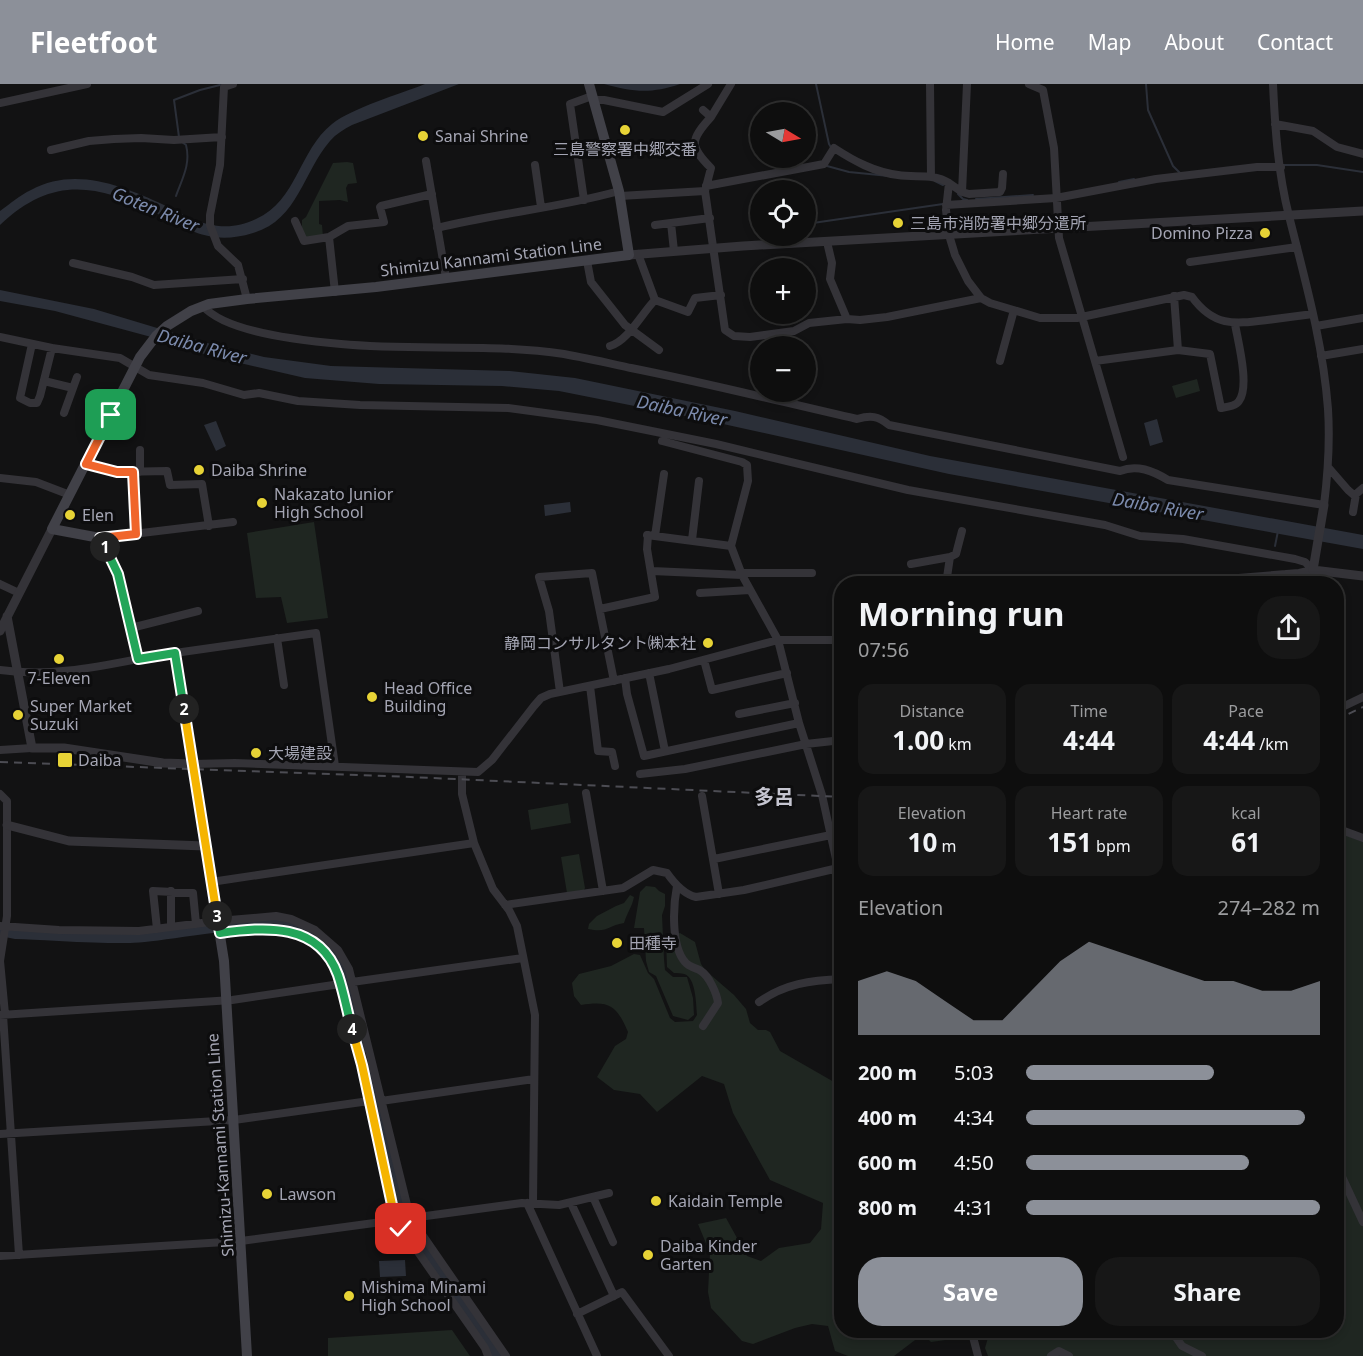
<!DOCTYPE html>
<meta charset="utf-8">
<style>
body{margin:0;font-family:"Noto Sans","Noto Sans JP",sans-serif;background:#171717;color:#f1f3f6;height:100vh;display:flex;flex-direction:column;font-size:22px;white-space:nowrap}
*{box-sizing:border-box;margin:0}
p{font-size:20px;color:#9b9c9e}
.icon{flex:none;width:33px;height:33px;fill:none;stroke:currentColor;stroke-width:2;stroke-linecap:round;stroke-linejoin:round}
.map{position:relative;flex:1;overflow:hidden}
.panel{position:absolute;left:834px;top:492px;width:510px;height:762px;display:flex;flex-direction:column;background:#0e0e0e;border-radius:24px;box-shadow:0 3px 9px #0003,0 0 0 2px #2e2e2e}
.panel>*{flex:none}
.needle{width:39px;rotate:100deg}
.tools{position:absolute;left:750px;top:18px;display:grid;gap:12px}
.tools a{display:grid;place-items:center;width:66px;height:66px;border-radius:50%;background:#0e0e0e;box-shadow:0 3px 9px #0003,0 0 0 2px #2e2e2e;font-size:30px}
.pin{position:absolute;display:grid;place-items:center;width:51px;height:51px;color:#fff;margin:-26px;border-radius:12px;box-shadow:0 3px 9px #0006}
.km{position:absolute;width:30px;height:30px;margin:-15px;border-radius:50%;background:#222;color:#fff;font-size:16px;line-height:30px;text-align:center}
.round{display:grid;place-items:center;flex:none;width:63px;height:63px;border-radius:24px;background:#171717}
.head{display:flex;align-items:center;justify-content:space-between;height:102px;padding:0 24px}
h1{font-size:33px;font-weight:700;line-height:45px}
.metrics{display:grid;grid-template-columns:repeat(3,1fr);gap:9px;height:102px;padding:6px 24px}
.metrics div{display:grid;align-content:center;border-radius:15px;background:#171717;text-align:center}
.metrics b{font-size:26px;font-weight:700}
.metrics small{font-size:16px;font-weight:400}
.metrics p{font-size:16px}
.chart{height:168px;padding:12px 24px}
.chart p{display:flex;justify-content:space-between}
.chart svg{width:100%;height:108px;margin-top:6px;fill:#8c9099;opacity:.7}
.primary-button{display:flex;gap:12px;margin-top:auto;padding:12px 24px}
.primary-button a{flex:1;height:69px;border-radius:24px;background:#8c9099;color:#fff;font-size:24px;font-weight:700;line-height:69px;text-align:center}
.primary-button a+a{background:#171717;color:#f1f3f6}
ul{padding:0 24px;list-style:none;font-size:20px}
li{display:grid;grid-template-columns:96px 72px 1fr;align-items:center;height:45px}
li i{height:15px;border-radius:8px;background:#8c9099}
header{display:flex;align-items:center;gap:36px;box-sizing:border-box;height:84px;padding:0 30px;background:#8c9099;color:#fff}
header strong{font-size:28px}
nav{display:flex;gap:33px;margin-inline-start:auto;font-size:21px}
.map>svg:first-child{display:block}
.green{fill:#1f2621}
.water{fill:#2b2f38}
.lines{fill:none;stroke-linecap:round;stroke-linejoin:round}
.stream{stroke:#2b2f38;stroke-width:2}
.river{stroke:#2b2f38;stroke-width:12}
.minor{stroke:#343338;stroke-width:8}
.tertiary{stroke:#343338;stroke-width:9}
.secondary{stroke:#414148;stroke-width:10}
.rail{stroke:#4c4c53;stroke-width:2;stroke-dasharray:8 6;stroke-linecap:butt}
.split-1-casing{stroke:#fff;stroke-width:12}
.split-2-casing{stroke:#fff;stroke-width:12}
.split-3-casing{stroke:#fff;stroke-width:12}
.split-4-casing{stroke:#fff;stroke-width:12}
.split-5-casing{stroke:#fff;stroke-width:12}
.split-1{stroke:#f0652b;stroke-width:8}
.split-2{stroke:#22a559;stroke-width:8}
.split-3{stroke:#f5b400;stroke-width:8}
.split-4{stroke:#22a559;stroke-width:8}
.split-5{stroke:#f5b400;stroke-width:8}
.poi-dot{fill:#e7d336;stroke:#0d0d0e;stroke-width:2}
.labels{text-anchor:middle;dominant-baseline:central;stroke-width:6;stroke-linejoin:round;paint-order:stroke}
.poi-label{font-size:16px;fill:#a4a5b3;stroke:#0d0d0e;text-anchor:start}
.street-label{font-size:16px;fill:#a4a5b3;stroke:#0d0d0e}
.water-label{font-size:18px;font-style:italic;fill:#7c8bad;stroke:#0d0d0e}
.quarter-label{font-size:20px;font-weight:bold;fill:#c5c5d0;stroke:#0d0d0e}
</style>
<header>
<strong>Fleetfoot</strong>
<nav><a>Home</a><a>Map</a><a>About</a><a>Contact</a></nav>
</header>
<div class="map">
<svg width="1363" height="1272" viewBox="0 0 1363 1272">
<rect width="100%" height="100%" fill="#121213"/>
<!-- green -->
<path class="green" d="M347,78L353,79L357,99L348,100L346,104L348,118L340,116L319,117V140L322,141L323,153L305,155L302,147V136L306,133L333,79Z
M1197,295L1200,307L1176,314L1172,302Z
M314,438L328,534L287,539L281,513L256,514L247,449Z
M568,719L571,739L531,746L528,726Z
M1337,748L1363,758V1272H988L985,1264L990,1247L1336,1246V1068L1339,1064L1336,1059Z
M579,770L585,804L584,806L567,809L561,773Z
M646,802L655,803L659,807L665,810V822L662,831L664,875L665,886L673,893H687L693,914L694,931L688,936L673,932L656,892L649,888L646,877L644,844H634L640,808Z
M630,811L634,813C632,823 627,829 624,839C607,842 608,849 588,845L589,840L597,832L616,822L624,819Z
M680,849L695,858L701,880L705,886L734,911L746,925L750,939L758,946H766L770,948L780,967L841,1002L842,1246L966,1247L960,1254L931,1258L923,1250L894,1272H848L835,1267L828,1242L812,1240L795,1244L753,1260L742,1257L711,1224L708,1208L710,1169L698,1140L726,1134L747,1172L761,1177L779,1164L810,1159L821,1145L823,1119L770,1096L733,1029L724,1000L702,992L657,1028L640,1010L614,1006L597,993L615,962L626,955L628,948C617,923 611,916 581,921L574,912L572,899L579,890L611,882L634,870L640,871L648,889L654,895L670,934L675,938L693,937L697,931C696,920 696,893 684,890C681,889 677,889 674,889L667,883L666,854Z
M452,1246L470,1272H328V1254Z"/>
<!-- water -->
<path class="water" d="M425,0H459L352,41C344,45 336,50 330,57C303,88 298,136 253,149C211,162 189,146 154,128C94,99 51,93 0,141V127C10,120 20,111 31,106C75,82 123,102 164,121C178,128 192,136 207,140C225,144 239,143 256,135C297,117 299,66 332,40C352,24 400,10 425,0Z
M604,0H680C651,10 633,8 604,0Z
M0,206L94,225L207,259L264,273L331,282L510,287L575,294L735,327L930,372L1363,451V465L949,390L705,336L559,307L502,302L379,300L305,294L210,272L166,257L55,227L0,217Z
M1157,335L1163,358L1150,362L1144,339Z
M216,337L226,362L216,367L204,341Z
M570,418L571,428L545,432L544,421Z
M405,1176L406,1192L380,1193L379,1177Z"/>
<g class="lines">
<!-- stream -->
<path class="stream" d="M816,0L829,60L832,65
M1146,0L1148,26L1173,82L1180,89
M179,53L174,16L200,6L220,1
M1284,81H1317L1363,88
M827,82L849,88L889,92
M935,97L943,101
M1119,98L1134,95
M958,110L963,115L967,116
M176,112C182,95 191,80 186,61L182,58
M976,115L1033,111
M806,140L943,120
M1275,462L1278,447
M1276,496L1277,500"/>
<!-- river -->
<path class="river" d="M0,846L16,849C54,850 92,854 130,853C181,852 277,821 318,855C349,879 352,928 361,964
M366,986L402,1130L499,1272"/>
<!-- minor -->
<path class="minor" d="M233,0L224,3L220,81L210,131V141L218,162L238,181L247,215
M930,0L931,93
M967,0L962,108L949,99L946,126L949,151L955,171L968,197L981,214L990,219L1040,234H1077L1184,211L1192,213C1214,243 1234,240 1267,236C1282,234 1298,232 1313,230
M1029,0L1043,6L1054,64L1059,154L1123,373
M594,16H604L663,28L708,0
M0,19L87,0
M703,26L711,33C690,56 689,62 711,84L705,107L725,246L734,252L750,253L794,247L809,239L847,235
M711,33L731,0
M1275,40L1313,47L1337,63L1363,70
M51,66L89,57L114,55L141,54L174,56L222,53
M426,77L446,194
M535,81L541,123
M706,102L824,80L834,64C854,77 874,88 898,91C916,94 933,89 949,99
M962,108L969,110L1000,108L1002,104L1003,90
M620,112L705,107
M584,116L570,20L592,12
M946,121L1056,114L1156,95L1257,83H1281
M295,137L304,157L329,153L348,142L384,138L380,123L381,122L432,110
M671,139L674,167
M655,141L710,134
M437,144C498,129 559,124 619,107
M329,153L335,208
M827,158L832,179L830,195L847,235L860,236L887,233L981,214
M638,170L655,216L688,228L695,214L721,211
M587,177L591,198L625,241L659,266
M1190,178L1297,163
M73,179L132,193L154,201L243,195
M1174,212L1178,266
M203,222C226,249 305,257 341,260C415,267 490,259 564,270C586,274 608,279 631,284C707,299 782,318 857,335C871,331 878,332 889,341L1120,387C1137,380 1153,387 1168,396L1324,421C1328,389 1330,357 1328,325C1323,259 1305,196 1289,132C1278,89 1275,44 1273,0
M1316,242L1363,234
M0,253L52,264L120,274L149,291L203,299L244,311L259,309L298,317L360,321L508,324L597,336L716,360L908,406L1105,441L1140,452L1183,455L1295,475L1305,478L1313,486
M32,260L20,314L30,319H37L40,312L52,264
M610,262C628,257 642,229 655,216
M1321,272L1363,265
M1000,277L1014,226
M1095,277L1178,266L1210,270L1221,324C1227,323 1236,322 1239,317C1250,302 1238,258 1235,240
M44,297L73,304
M64,329L77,293
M662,357L742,378L747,381L748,397L731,462L742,491L778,556L799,639L822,711L838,784L842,815
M86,380L117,388L167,387L170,401L202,400L209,442
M1328,383L1348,406L1355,412
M133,388L136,450
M140,388V366
M0,394L36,398L70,411
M1353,428L1356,410L1363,404
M647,451L731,462
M655,452L664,390
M100,454L233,438
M692,456L699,397
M911,480L950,473
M652,487L742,491
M742,489H812
M0,500L19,509
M946,500L950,473L956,470L962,447
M1165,500L1299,489L1313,486
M1285,500L1286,490
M700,509L750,506
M600,525L655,513L647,465L648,451
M131,544L198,527
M277,554L284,601
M175,569L316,549L335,682
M704,576L712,606L787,589
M0,586C47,593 92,584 138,575
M649,589L665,667
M625,594L627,610L644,672L799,639
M590,602L598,667L612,668L615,682
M560,608L549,527L539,493L592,489L614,597
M1336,626L1363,613
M739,630L795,619
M0,666L32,664
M192,680L235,679L478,688L492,676L534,622L541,614L550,610L669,585L778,556H842
M462,688V710L474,759L493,805L509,826L517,842L535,931L533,1119
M640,690L685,685L806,660L842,656
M586,709L603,807
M0,710L7,717V832L0,877L5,930
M702,712L719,810
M1336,744L1363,754
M714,775L831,751
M211,798L474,759
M677,802C673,822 671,862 685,878C689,883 696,884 701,887C709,892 717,910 718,919L703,942
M505,821L623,804L653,786L667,789C674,799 683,810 696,813L744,806L838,784
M0,842L59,846L139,847L218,837L276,832L291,835L315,846L338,866L349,885L410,1133L506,1272
M171,843V807
M157,845L153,807L193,809L196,840
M220,849C270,842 324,839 340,900
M352,898L523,874
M759,918C784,900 811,896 842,895
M0,931L232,916L340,900L362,981L369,1017L234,1036L0,1050
M3,931L19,1171
M369,1017L395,1135L485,1264L488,1272
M381,1017L534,995
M1336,1080L1363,1138
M593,1113L613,1158
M527,1119L597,1272
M571,1119L614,1212
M0,1172L241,1157L522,1119L559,1121L609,1109
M577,1230L622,1208L669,1272
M1171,1246L1182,1262L1202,1272
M972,1249L978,1272
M1051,1272L1059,1267L1069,1272"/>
<!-- tertiary -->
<path class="tertiary" d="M629,171L743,162L1363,127
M1324,421L1313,486L1363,492
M7,532L32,664H64L163,679L192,680
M0,547L52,445
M7,741L69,757L205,762"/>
<!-- secondary -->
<path class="secondary" d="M247,1272L224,877L175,569L138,575L118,490L100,454L52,445L140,273L156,252L167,242L191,227L209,220L247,215L376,203L629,171L619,107L589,0"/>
<!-- rail -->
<path class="rail" d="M1336,636L1363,623
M0,678L411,693L842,713"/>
</g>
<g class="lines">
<!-- split-1 casing -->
<g class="split-1-casing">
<path id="split-1" d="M105,463L100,454L136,450L133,388H117L86,380L111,331"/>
</g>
<!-- split-2 casing -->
<g class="split-2-casing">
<path id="split-2" d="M105,463L118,490L138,575L175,569L184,625"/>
</g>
<!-- split-3 casing -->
<g class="split-3-casing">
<path id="split-3" d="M184,625L217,832"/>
</g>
<!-- split-4 casing -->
<g class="split-4-casing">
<path id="split-4" d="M217,832L220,849C265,843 319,838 338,891C344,909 347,927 352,945"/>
</g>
<!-- split-5 casing -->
<g class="split-5-casing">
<path id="split-5" d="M352,945L362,981L394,1130L401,1145"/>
</g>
<!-- split-1 -->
<use href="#split-1" class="split-1"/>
<!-- split-2 -->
<use href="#split-2" class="split-2"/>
<!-- split-3 -->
<use href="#split-3" class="split-3"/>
<!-- split-4 -->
<use href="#split-4" class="split-4"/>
<!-- split-5 -->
<use href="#split-5" class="split-5"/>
</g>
<!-- markers -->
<g class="poi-dot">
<circle cx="625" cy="46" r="6"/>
<circle cx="423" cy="52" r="6"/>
<circle cx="898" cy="139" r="6"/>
<circle cx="1265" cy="149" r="6"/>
<circle cx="199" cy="386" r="6"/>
<circle cx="262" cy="419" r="6"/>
<circle cx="70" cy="431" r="6"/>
<circle cx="708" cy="559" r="6"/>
<circle cx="59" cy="575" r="6"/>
<circle cx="372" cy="613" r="6"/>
<circle cx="18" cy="631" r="6"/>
<circle cx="256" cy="669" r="6"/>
<rect x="57" y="668" width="16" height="16" rx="3"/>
<circle cx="617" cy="859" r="6"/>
<circle cx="267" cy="1110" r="6"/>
<circle cx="656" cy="1117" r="6"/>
<circle cx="648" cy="1171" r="6"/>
<circle cx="349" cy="1212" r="6"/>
</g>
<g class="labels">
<!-- poi labels -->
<g class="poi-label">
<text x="435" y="52">Sanai Shrine</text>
<text x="625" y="65" text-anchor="middle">三島警察署中郷交番</text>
<text x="910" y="139">三島市消防署中郷分遣所</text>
<text x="1253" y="149" text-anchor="end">Domino Pizza</text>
<text x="211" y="386">Daiba Shrine</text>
<text x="274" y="410">Nakazato Junior<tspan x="274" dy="18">High School</tspan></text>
<text x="82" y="431">Elen</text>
<text x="696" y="559" text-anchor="end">静岡コンサルタント㈱本社</text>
<text x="59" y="594" text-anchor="middle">7-Eleven</text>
<text x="384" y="604">Head Office<tspan x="384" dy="18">Building</tspan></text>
<text x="30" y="622">Super Market<tspan x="30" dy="18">Suzuki</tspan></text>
<text x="268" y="669">大場建設</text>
<text x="78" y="676">Daiba</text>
<text x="629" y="859">田種寺</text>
<text x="279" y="1110">Lawson</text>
<text x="668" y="1117">Kaidain Temple</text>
<text x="660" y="1162">Daiba Kinder<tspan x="660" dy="18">Garten</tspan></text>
<text x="361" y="1203">Mishima Minami<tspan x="361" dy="18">High School</tspan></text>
</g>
<!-- street labels -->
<g class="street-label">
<text transform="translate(491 173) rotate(-7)">Shimizu Kannami Station Line</text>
<text transform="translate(220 1061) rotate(-94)">Shimizu-Kannami Station Line</text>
</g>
<!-- water labels -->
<g class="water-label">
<text transform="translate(156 125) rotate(22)">Goten River</text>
<text transform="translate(202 262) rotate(15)">Daiba River</text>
<text transform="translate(682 326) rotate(12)">Daiba River</text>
<text transform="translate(1158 422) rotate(10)">Daiba River</text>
</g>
<!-- quarter labels -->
<g class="quarter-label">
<text x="774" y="712">多呂</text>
</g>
</g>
</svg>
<div class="tools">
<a><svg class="needle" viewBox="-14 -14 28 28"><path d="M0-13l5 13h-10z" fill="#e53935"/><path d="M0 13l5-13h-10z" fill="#9b9c9e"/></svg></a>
<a><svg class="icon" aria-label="locate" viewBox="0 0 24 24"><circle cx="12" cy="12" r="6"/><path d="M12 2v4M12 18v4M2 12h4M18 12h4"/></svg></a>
<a>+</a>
<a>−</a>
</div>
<div class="pin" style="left:111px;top:331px;background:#1e9e55"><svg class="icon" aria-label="arrive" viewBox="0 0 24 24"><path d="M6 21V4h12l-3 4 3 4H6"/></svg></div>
<div class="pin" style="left:401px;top:1145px;background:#d93025"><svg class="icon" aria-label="check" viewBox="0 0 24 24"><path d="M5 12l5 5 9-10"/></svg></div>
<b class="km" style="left:105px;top:463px">1</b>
<b class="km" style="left:184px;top:625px">2</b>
<b class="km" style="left:217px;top:832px">3</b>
<b class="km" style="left:352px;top:945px">4</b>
<section class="panel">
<div class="head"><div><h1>Morning run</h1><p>07:56</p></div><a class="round"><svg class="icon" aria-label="share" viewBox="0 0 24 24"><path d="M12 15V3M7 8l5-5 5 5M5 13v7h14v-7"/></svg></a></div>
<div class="metrics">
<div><p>Distance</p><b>1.00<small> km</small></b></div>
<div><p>Time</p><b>4:44</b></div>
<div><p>Pace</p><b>4:44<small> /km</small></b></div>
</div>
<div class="metrics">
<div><p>Elevation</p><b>10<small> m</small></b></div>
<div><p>Heart rate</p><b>151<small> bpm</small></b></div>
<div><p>kcal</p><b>61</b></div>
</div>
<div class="chart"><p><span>Elevation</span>274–282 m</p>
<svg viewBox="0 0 160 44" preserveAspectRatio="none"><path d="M0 44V22L10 18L20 22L30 30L40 38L50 38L60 26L70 14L80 6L90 10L100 14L110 18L120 22L130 22L140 26L150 26L160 22V44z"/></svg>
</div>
<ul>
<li><b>200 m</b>5:03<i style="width:64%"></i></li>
<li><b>400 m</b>4:34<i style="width:95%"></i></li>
<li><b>600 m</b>4:50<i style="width:76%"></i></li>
<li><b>800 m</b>4:31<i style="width:100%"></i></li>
</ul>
<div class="primary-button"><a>Save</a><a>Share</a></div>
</section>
</div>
